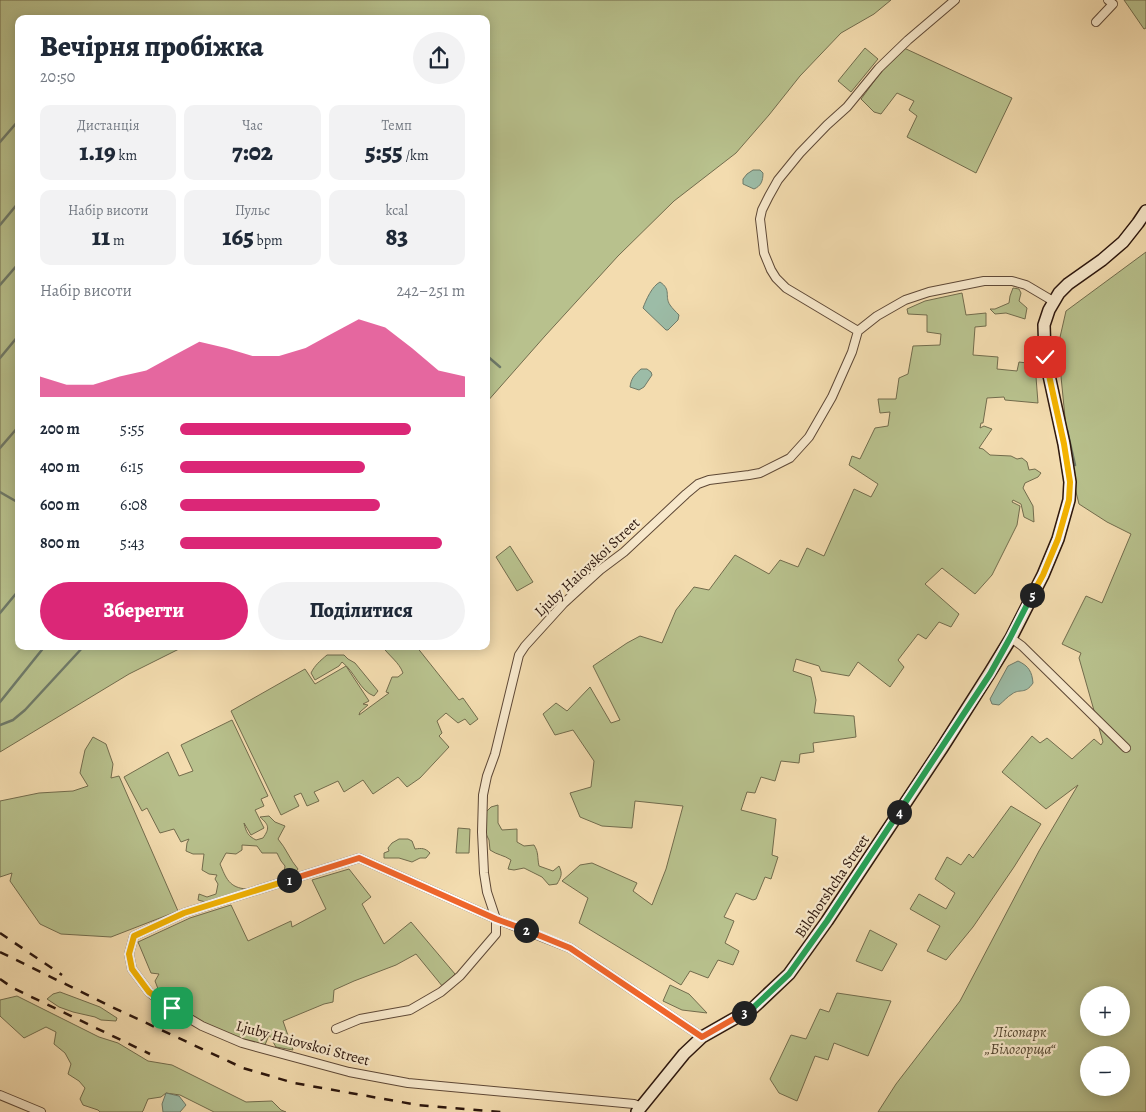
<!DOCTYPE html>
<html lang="uk">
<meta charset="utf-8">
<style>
body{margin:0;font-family:Alegreya,serif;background:#f2f2f3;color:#1f2937;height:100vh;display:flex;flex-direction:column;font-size:19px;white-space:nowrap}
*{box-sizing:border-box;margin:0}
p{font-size:16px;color:#747a83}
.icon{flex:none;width:28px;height:28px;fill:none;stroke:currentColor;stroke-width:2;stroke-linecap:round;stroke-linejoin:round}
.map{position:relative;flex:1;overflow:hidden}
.drawer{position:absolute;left:15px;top:15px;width:475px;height:635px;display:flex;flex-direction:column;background:#fff;border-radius:10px;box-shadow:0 2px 12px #0003}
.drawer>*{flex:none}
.tools{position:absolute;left:1080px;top:986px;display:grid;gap:10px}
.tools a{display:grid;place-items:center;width:50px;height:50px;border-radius:50%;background:#fff;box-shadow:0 2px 12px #0003;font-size:25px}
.pin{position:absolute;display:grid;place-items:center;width:42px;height:42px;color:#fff;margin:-21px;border-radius:10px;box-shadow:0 2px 8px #0006}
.km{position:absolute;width:25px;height:25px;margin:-12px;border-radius:50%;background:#222;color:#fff;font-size:14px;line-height:25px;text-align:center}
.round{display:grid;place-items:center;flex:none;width:52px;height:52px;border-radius:26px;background:#f2f2f3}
.overview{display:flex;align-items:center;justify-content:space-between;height:85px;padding:0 25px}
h1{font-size:28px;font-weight:800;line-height:38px}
.stats{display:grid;grid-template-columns:repeat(3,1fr);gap:8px;height:85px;padding:5px 25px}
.stats div{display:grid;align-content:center;border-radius:10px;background:#f2f2f3;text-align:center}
.stats b{font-size:25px;font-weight:800}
.stats small{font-size:14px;font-weight:400}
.stats p{font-size:14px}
.chart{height:140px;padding:10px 25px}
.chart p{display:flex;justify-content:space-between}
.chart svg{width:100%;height:90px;margin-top:5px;fill:#db2777;opacity:.7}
.primary-button{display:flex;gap:10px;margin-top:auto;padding:10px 25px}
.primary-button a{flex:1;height:58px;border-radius:30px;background:#db2777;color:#fff;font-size:20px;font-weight:800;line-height:58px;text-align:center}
.primary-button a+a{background:#f2f2f3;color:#1f2937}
ul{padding:0 25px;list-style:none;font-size:16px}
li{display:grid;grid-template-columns:80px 60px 1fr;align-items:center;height:38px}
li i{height:12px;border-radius:6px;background:#db2777}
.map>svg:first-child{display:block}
.green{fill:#b8c18d;stroke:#726c4d;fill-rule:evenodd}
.water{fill:#9cbca7;stroke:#6f7a69}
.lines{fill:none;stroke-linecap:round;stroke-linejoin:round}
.stream{stroke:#6f7a69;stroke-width:2.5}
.street-casing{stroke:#5e4836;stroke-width:10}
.secondary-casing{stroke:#2c160d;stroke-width:14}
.street{stroke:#f7e8cb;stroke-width:8}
.secondary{stroke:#f7e8cb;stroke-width:11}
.rail{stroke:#2c160d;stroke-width:2.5;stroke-dasharray:9 9;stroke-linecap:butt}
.split-1-casing{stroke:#fff;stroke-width:10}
.split-2-casing{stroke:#fff;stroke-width:10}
.split-3-casing{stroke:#fff;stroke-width:10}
.split-4-casing{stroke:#fff;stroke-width:10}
.split-5-casing{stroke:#fff;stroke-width:10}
.split-6-casing{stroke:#fff;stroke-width:10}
.split-1{stroke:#f5b400;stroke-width:6}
.split-2{stroke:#f0652b;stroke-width:6}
.split-3{stroke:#f0652b;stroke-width:6}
.split-4{stroke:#22a559;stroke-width:6}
.split-5{stroke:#22a559;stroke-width:6}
.split-6{stroke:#f5b400;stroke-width:6}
.labels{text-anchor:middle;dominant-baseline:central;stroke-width:4.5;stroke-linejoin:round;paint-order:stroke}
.street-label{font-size:15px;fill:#2c160d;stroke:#f7e8cb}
.park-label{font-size:15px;font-style:italic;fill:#564933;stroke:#f7e8cb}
</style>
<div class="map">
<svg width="1146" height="1112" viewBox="0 0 1146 1112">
<rect width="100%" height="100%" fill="#f3dcaf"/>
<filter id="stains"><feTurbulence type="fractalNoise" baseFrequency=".004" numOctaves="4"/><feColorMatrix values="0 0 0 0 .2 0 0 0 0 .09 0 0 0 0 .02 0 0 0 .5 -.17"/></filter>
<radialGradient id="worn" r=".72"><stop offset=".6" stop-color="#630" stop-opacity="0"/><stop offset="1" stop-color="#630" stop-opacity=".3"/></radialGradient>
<!-- green -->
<path class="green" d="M0,0H891L874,14L841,33L800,76L769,115L736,153L674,201L618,256L545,336L486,403V19H19V646H185L129,674L0,752Z
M1124,0H1146V28L1144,29Z
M865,48L878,59L851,92L838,81Z
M904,48L1012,98L976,173L907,137L917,116L909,110L914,101L897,93L881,114L874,112L861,99L881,72Z
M1146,252V1112H878L896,1084L960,1001L1039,851L1078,785L1046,809L1002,772L1032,736L1040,743L1047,738L1072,759L1094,739L1101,745L1103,742L1079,658L1081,653L1062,644L1086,596L1102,603L1131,534L1107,522L1079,504L1070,468L1058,346L1066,311ZM1089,995H1121V1028H1089ZM1089,1055H1121V1088H1089Z
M1013,288L1019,289L1021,293L1019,301L1027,308L1025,319L1006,313L995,314L990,309H995L1009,303L1010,296Z
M962,293L966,315L986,313V326L975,327L973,355L998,357L997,369L1017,371L1019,362L1035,364L1038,403L1005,400L1004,397L987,398L983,423H981L980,428L984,426L992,429L979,448L983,449L990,455L1011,456L1017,459L1022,458L1027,462L1029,470L1035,469L1041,473L1038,477L1025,483L1023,488L1033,506L1034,522L1024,517L1021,504L1013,500L1012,502L1020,506L1017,525L992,575L975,594L942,568L925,584L959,614L951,627L939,622L926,639L918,634L898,660L904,667L890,687L858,662L849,676L821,671L819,666L796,659L793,671L811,677L816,700L814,713L854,716L856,737L813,743L814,752L800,754L799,763L781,761L775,781L761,777L755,793L747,792L741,810L776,819L772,855L778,857L771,879L765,877L756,899L753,900L736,893L724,917L734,921L725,943L739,951L733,965L718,960L708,978L690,971L681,985L579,923L588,898L562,881L580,865L592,863L637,883L633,891L652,905L666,869L683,806L635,801L632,828L602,826L580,817L570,793L591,787L594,761L573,730L555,735L543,714L556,703L567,711L590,687L611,723L620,720L593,666L627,643L640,636L662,643L676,610L694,587L709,590L735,555L769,574L780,560L798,567L807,548L824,556L854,489L871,497L878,484L849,465L852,456L860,459L875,428L888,426L890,412L880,413L878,399H896L899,378L908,374L913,346L940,345L941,334L927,332V315L908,314L907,309L925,301Z
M510,546L533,582L517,591L496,557Z
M382,646H416L459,700L463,698L478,719L470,725L465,719L458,723L446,713L437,721L442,733L439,736L449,747L420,778L407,787L398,777L373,794L363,780L344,792L338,781L314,792L319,801L307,806L301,793L294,796L299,806L281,815L231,711L305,669L315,684L346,666L369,701L363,704L368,705L360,712L359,715L389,693L386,692L392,677H398L403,673C399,662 389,656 382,646Z
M327,655H344L348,659L355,663L378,691L374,696C360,691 355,672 342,662L339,666L315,680L311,673C315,665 320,661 327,655Z
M232,720L268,796L261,799L264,806L255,810L264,828L251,835L244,823C246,832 248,836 256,840L263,838C270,828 269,825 260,817L269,816L275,822L285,826L278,839C286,848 290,860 298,869L293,876L283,879L285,866L281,861L277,853H262L257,846L242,845V850L236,854L226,853L220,864C226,878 229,888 247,889L240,895L213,904L198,900L199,894L207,897L216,894L218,884L215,879L217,875L209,874L202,870L204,854H193L186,851L187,843L189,839L181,842L174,829L160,833L147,808L142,811L124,777L168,752L179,776L193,771L181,745Z
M93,737L106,744L113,764L111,778L119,776L178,911L111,937L61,934L40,924L10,881L12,873L0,877V801L39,793L73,791L88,786L80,773L85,750Z
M498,805V823L502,830L517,829V842L524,846L534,845C539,853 537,857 539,866L553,871L559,866C563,874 561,877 557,884L549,885L542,877L524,868L514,870L508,869L511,860C504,855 497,855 490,850L489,840L485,832L486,812L491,807Z
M1011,806L1041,824L1014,867L973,927L946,960L927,951L940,926L910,909L919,894L946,909L955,893L935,879L947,857L961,865L969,854L973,858Z
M458,828L470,829L469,853H456Z
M399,839H408L412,841L415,849C422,848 425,848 430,853L426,858H420L412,862L399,858H384V853L389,851L388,848L392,843Z
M349,869L371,897L362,904L384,944L411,922L455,974L443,987L416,954L396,965L354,981L334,990L333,1002L324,1004L283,1021L293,1050L276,1047L269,1035L265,1045L250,1043L188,1019L160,994L155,981L159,974L151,973L138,942L190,918L231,905L248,941L291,921L292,927L326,909L312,880Z
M870,930L897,944L882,971L856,961Z
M670,985L689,994L707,1013L682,1010L663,1001Z
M60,992L100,1007L117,1018L116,1021L101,1020L95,1017L73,1012L59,1007L47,999L53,994Z
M837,993L891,1001L868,1056L834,1043L828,1060L815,1056L797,1101L779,1093L770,1079L791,1035L806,1039L820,1009L829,1012Z
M17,996L99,1037L118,1043L148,1061L172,1065L246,1102L272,1101L281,1110L286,1112H214L180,1095L166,1093L161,1097L148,1099L143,1111L142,1112H100L98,1110L83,1105L80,1099L85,1088L79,1081L68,1074L71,1064L65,1053L54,1044L56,1032L46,1027L24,1038L0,1016V1000Z"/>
<!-- water -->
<path class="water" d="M753,170H760L763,173C763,181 761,186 754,189L743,184V179L747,174Z
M660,282C672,290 664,296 670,305C672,308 676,312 679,315L678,320L668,330H666L643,308C646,300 652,286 660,282Z
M641,369H647L651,372L652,375L644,387L639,390L630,387C631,379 634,375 641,369Z
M1018,661C1029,666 1032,672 1033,683C1025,695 1020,688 1012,694C1007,697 1004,701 999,705L992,704L990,699L1008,666Z
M166,1093L179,1096L186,1105L180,1112H163L162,1104Z"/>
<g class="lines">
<!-- stream -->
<path class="stream" d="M0,142L19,120
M0,225L19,202
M0,285L19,263
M486,355L500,367
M0,358L19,335
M1067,430L1075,465
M0,448L19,426
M0,492L19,503
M0,613L19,590
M0,702L45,646
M0,725L13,720L25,710L84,646"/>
<!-- street casing -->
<g class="street-casing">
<path id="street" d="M1096,22L1113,4L1108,0
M858,331L786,288L776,278L771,270L764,253L760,219L762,210L769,196L778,180L800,153L827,125L847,107L879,68L908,40L955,0
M1011,638L1022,646L1126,748
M336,1029L360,1019L410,1010L441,992L460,976L496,934V919L487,892L484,873L482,832L483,795L487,776L495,754L519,655L525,646L564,603L600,570L624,552L686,494L698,484L709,480L749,475L760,473L790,458L809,437L832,397L852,352L858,331L877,316L905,300L929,292L984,281H1012L1026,285L1053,301
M0,1095L41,1112
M642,1107L634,1104L408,1083L349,1072L242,1043L202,1026L160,1001L149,992L132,969L129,954L134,936L184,913L359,858L496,919L570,948L702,1037"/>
</g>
<!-- secondary casing -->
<g class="secondary-casing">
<path id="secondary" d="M637,1112L684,1054L702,1037L753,1008L789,974L827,921L942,748L989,674L1011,638L1043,575L1058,539L1069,500L1070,482L1064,444L1045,357L1044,325L1049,310L1059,293L1068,284L1102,260L1123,242L1138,223L1146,211"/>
</g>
<!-- street -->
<use href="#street" class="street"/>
<!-- secondary -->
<use href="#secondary" class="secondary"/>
<!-- rail -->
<path class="rail" d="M0,933L62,975
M0,952L112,1007L243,1068L294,1083L418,1105L501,1112
M0,979L13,988L150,1054"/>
</g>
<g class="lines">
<!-- split-1 casing -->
<g class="split-1-casing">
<path id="split-1" d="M172,1008L149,992L132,969L129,954L134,936L184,913L289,880"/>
</g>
<!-- split-2 casing -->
<g class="split-2-casing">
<path id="split-2" d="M289,880L359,858L496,919L526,930"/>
</g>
<!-- split-3 casing -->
<g class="split-3-casing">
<path id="split-3" d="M526,930L570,948L702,1037L744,1013"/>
</g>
<!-- split-4 casing -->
<g class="split-4-casing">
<path id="split-4" d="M744,1013L753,1008L789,974L827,921L899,812"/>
</g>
<!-- split-5 casing -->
<g class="split-5-casing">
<path id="split-5" d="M899,812L990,674L1010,638L1032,595"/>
</g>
<!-- split-6 casing -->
<g class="split-6-casing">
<path id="split-6" d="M1032,595L1043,575L1058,539L1069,500L1070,482L1064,444L1045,357"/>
</g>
<!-- split-1 -->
<use href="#split-1" class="split-1"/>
<!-- split-2 -->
<use href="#split-2" class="split-2"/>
<!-- split-3 -->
<use href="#split-3" class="split-3"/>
<!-- split-4 -->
<use href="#split-4" class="split-4"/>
<!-- split-5 -->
<use href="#split-5" class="split-5"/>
<!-- split-6 -->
<use href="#split-6" class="split-6"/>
</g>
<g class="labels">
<!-- street labels -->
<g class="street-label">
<text transform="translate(587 567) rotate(-43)">Ljuby Haiovskoi Street</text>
<text transform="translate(832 886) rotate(-56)">Bilohorshcha Street</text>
<text transform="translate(303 1043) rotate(15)">Ljuby Haiovskoi Street</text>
</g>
<!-- park labels -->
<g class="park-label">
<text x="1020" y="1032">Лісопарк<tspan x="1020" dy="17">„Білогорща“</tspan></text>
</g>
</g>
<rect width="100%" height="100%" filter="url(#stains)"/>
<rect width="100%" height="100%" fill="url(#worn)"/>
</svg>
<div class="tools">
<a>+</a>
<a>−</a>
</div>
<div class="pin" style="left:172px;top:1008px;background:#1e9e55"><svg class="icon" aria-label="arrive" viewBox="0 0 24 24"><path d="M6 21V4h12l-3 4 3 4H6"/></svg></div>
<div class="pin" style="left:1045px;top:357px;background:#d93025"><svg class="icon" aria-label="check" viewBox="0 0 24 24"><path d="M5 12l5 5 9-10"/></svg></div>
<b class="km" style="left:289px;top:880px">1</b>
<b class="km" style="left:526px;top:930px">2</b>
<b class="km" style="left:744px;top:1013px">3</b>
<b class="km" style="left:899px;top:812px">4</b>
<b class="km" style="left:1032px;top:595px">5</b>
<section class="drawer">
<div class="overview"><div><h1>Вечірня пробіжка</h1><p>20:50</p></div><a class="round"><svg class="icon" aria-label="share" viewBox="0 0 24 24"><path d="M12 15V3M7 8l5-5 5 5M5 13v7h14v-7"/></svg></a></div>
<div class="stats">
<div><p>Дистанція</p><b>1.19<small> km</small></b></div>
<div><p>Час</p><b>7:02</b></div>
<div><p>Темп</p><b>5:55<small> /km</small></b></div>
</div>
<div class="stats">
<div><p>Набір висоти</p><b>11<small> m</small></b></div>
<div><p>Пульс</p><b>165<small> bpm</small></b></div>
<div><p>kcal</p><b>83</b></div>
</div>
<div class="chart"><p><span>Набір висоти</span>242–251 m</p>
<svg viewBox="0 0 160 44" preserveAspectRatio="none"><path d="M0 44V34L10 38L20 38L30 34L40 31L50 24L60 17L70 20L80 24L90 24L100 20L110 13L120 6L130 10L140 20L150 31L160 34V44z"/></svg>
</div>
<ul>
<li><b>200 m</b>5:55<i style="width:81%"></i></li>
<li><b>400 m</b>6:15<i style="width:65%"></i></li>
<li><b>600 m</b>6:08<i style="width:70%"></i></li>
<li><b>800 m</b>5:43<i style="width:92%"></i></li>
</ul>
<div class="primary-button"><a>Зберегти</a><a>Поділитися</a></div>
</section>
</div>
